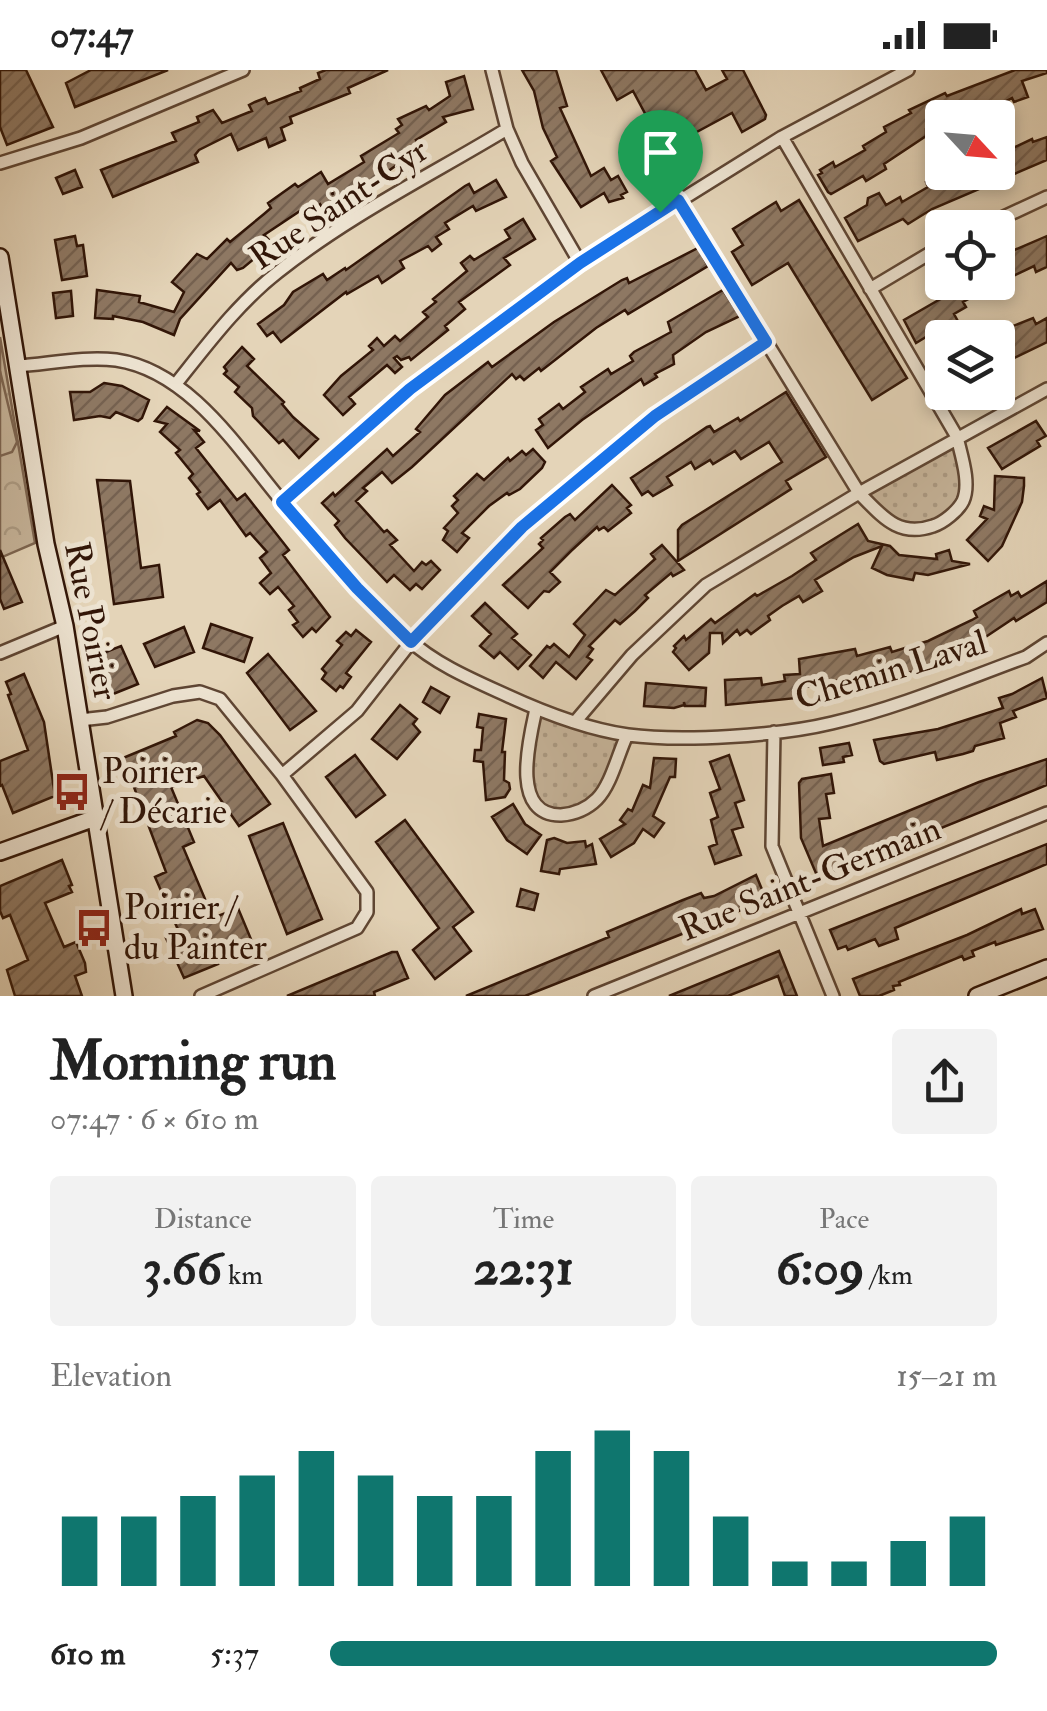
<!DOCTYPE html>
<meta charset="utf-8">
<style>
body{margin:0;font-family:"IM FELL Double Pica",serif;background:#f2f2f2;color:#222;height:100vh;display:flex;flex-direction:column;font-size:38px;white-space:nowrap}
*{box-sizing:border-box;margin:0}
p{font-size:32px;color:#767676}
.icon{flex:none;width:55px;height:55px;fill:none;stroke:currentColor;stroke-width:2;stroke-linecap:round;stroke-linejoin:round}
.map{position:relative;height:926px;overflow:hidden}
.sheet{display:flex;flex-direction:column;background:#fff;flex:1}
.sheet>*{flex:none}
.needle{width:65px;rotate:116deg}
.fabs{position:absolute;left:925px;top:30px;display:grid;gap:20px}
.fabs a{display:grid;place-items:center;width:90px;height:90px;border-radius:10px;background:#fff;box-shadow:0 5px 15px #0003;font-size:50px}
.pin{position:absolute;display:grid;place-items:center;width:85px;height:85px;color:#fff;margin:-102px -42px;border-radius:50% 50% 50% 0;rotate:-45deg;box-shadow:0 0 10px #0007}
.pin .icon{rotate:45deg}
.round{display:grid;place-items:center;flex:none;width:105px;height:105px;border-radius:10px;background:#f2f2f2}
.head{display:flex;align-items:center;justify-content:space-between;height:170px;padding:0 50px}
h1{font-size:55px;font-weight:700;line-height:75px}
.figures{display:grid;grid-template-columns:repeat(3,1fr);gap:15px;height:170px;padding:10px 50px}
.figures div{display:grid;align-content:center;border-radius:10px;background:#f2f2f2;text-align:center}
.figures b{font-size:50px;font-weight:700}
.figures small{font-size:28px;font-weight:400}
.figures p{font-size:28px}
.chart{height:280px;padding:20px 50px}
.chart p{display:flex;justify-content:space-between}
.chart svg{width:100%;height:180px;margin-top:10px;stroke:#0f766e;stroke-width:6}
ul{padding:0 50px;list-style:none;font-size:32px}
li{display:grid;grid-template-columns:160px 120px 1fr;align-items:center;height:75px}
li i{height:25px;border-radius:12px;background:#0f766e}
.status{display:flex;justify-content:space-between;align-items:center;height:70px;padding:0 50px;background:#fff;direction:ltr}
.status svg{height:28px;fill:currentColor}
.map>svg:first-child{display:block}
.grass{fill:url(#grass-dots);stroke:#7c6450;stroke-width:2.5}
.forest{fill:url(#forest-crowns);stroke:#7c6450;stroke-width:2.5}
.garden{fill:#c6b49a;stroke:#7c6450;stroke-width:2.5}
.building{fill:url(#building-hatch);stroke:#311507;stroke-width:2.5}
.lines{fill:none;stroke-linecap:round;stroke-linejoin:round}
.street-casing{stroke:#5e4533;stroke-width:16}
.secondary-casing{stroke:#311507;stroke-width:20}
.street{stroke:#ede3d1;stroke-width:11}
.secondary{stroke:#ede3d1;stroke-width:15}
.route-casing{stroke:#fff;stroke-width:20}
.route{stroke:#1a73e8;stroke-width:12}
.labels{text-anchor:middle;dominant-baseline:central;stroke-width:10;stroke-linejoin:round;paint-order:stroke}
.street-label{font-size:35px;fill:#311507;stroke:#ede3d1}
.poi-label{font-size:35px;fill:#311507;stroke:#ede3d1;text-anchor:start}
</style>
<div class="status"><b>07:47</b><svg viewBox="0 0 49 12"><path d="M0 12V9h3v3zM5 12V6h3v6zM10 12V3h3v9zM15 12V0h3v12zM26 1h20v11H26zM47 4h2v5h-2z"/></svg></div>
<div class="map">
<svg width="1047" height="926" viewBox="0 0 1047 926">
<defs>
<pattern id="grass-dots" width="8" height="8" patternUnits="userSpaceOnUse" patternTransform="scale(2.5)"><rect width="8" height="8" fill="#c6b49a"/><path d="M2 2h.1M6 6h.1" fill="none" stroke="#ab9a83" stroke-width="1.8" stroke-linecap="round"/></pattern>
<pattern id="forest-crowns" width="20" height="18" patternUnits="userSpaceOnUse" patternTransform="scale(2.5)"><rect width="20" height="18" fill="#c6b49a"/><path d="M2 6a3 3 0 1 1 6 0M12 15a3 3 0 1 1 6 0" fill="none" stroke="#ab9a83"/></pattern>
<pattern id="building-hatch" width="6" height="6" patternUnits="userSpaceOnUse" patternTransform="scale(2.5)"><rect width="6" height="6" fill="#8e7863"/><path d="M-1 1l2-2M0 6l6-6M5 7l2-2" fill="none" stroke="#756150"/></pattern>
</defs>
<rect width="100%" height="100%" fill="#e4d4b8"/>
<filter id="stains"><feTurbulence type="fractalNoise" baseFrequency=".002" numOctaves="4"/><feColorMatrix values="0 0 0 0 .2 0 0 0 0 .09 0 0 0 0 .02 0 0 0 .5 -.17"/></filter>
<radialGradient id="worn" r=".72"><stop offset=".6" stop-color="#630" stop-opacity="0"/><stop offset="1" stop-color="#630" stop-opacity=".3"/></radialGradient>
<!-- grass -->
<path class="grass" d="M957,367L963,430C919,479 900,464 859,423Z
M536,639L627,665L599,728L557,746L528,723Z"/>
<!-- forest -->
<path class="forest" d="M0,267L35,473L0,488Z"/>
<!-- garden -->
<path class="garden" d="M0,301L17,372L12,382L0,386Z"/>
<!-- building -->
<path class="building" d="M0,0H26L53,57L7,75L0,57Z
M91,0H168L75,37L66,13Z
M326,0H388L348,18L350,23L290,47L292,53L281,58L285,70L269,77L266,68L238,80L231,64L199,80L195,85L198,92L113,127L101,100L176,71L172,63L199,52L197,47L213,40L222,53L252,41L249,35L255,32L265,28L268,34L301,21L300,18L320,9L318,3Z
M522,0H556L567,36L560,38L591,106L604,98L611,110L618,106L627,122L621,125L623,128L609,132L604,123L581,137L551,91L557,87L543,58L534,21Z
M601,0H695L706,20L727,9L722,0H743L766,45L765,49L742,62L732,43L682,70L690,85L672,94L633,21L617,30Z
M1015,0H1047V3L1022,11L1028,27L1014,32L1012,28L974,48H942V51L926,59V66L884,94L886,99L866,111L863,106L831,124L828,122L818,105L822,103L820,100L833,92L835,97L865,80L863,76L886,62L884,57L911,43L909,40L945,23L947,26Z
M464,6L473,39L443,47L446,52L416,70L418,73L402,83L405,89L373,112L323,139L320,134L304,146L300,141L264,165L271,172L267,178L243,198L237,200L231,193L180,249L174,265L143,252L113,246V249L95,248L97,220L140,226L139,232L174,242L184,222L172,212L197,184L207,189L227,169L230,172L264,144L271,138L268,133L295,114L298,117L321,102L328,114L356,97L364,92L361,86L399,63L396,59L402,55L398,49L426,36L429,40L450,26L446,12Z
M1047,67V90L932,139L908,154L903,149L858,171L845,148L867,135L868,128L879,123L886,135L900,127L902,132L928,117L926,112L945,102H998V85L1032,69L1033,72Z
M75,100L82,117L63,124L56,108Z
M496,110L506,127L476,141L473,136L445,153L449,159L436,167L441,174L432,181L428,176L400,191L404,198L382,213L378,206L347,224L346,222L281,272L273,262L267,266L258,254L284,235L293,222L323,204L327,210L345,198L346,200L465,116L469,114L474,123Z
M799,130L907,308L872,330L788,193L752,215L732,182L743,175L733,159L776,132L781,141Z
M523,149L535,169L504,188L510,195L459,232L465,239L445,256L448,260L411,290L409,287L401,290L397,286L394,288L402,297L395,303L387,295L349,327L355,334L343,345L324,325L341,306L373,280L369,276L377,268L384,276L395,266L400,271L428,247L423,242L436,232L433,229L467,201L461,193L470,186L474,190L510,168L505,160Z
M75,166L77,176L83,175L87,206L62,210L55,170Z
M1047,166V197L1036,202L1034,196L1009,208L1012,213L998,220V213L963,232L966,237L954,244L960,255L947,263L944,256L916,273L904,250L949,224L946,217L954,212H998V187Z
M698,178L708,196L628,244L625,240L596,258L541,301L539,298L524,310L520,306L516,309L512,304L412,397L392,413L382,402L363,418L367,421L356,431L384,462L387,460L397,470L390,475L414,501L422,492L426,495L431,491L440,500L422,519L416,514L410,520L394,505L387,512L345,468L335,455L339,451L322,433L333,423L335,426L387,379L393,386L420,362L416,359L445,325L488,292L492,297L554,252L622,210L627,208L629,213Z
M723,220L740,246L706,262L673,285L674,294L655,304L657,307L644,315L641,309L582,350L548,378L536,360L543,355L539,349L559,334L563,339L585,322L581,317L608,299L611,304L633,291L630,286L634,282L671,262L668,252Z
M71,221L73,246L56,248L53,223Z
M1033,248L1036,254L1047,248V272L998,296V262Z
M242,277L254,289L247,296L284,332L282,334L293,347L318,369L299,388L283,370L279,373L253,346L252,338L235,322L239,317L224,304L227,301L224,297Z
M104,313L122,316L149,330L142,348L138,351L116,342L110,348L100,346L74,350L70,322H90Z
M786,322L826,387L786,411L791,419L678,491V460L682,455L782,392L769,372L741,389L735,381L713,394L710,390L695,399L691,392L667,407L672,415L653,426L648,421L642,425L631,408L707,357L710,356L714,362L738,348L740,351Z
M167,337L200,361L194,360L204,372L196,378L237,430L245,424L289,480L283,485L330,547L316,562L312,558L303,567L293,555L298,552L289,540L294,536L278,517L270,524L260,513L271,503L260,488L267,482L250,463L246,466L220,430L208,439L197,424L200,422L189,408L193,404L176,383L180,380L160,362L167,354L155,351Z
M1036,351L1046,366L1037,371L1040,376L1002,399L988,378Z
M533,379L545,392L542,398L520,419L509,425L507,423L489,436L462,463L469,468L457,482L443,470L448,461L444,458L458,443L452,436L458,430L454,426L477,404L484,410L508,388L510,391L522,381L526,385Z
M995,406L1024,408V416L1022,432L1002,476L988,491L967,470L987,449L980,446L984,436L994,440Z
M97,410L130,411L141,498L159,495L163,527L114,534Z
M612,415L631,435L627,438L631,443L608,461L604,457L599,460L597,457L571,481L550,502L560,512L549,522L544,521L528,538L503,515L543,478L539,474L543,470L541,468L565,447L570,444L575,450Z
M858,454L868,471L890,476L899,485L937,489L936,484L949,480L952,491L970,494L928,505L915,503L913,510L887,505L872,498L882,476L854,487L815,510L822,521L803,532L799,526L782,536L768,546L770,550L751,564L747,560L740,565L737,560L723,573L722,563H710L709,583L689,600L673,582L676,578L674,576L684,566L686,570L711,549L715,553L755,524L757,526L792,506L816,490L811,483Z
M662,475L684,500L673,506L671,503L645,525L648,528L635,541L620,554L615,550L589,576L593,579L587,587L592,590L576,609L556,592L543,608L530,596L547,576L550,578L554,574L569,587L585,565L574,554L606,520L615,525L655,489L651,484Z
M0,480L22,532L4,539L0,529Z
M1047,511V532L1016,551L1014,548L972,576L974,579L944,594L907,603L904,594L865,605L796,619L797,628L726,635L725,610L761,608L762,615L785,611L784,605L800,604L799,589L855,579L857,586L890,577L892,582L928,571L972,550L977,547L974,541L1009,521L1011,526L1018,522L1021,527Z
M485,533L517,564L512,568L531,585L518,599L500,582L494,588L480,576L491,564L472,546Z
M211,554L252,568L244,592L203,578Z
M184,557L194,582L155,597L144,574Z
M356,560L371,572L346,603L351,607L343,618L340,616L336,621L322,609L326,603L322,599L342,575L337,571L346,562L351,566Z
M121,576L138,614L113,624L98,585Z
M268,584L316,641L290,660L247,603Z
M24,604L44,652L55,726L13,743L2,715L0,716V691L28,680L8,625L11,624L6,612Z
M1042,608L1047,628L1013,641L1016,647L1000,653L1004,668L975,676L973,681L963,684L937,690L935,682L884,694L880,691L874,670L938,659L1003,638L999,628L1012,624Z
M646,613L706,618L705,636H685L684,632V635L674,638L644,636Z
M431,617L449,627L440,643L423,632Z
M400,635L417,649L413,654L420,662L397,689L372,669Z
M479,644L506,649L502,682H505L504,710L509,713L510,719L505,727L486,730L483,692L474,691L475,680H481L483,658L477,657Z
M197,650L208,653L220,665L270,734L239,756L204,706L171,717L194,772L183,777L213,848L238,838L253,874L216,889L218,894L184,908L166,868L179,862L155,807L166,802L123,688L176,666L174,662Z
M849,673L852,685L843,687L844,692L823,695L820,678Z
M355,685L385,725L356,747L326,707Z
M729,685L744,730L735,733L743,757L732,760L741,785L715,794L709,777L717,774L711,750L718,747L710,723L720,719L710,692Z
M654,688L676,689L675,707H670L653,746L664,753L654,767L643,759L634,773L611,787L600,769L625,754L620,750L628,739L632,741L643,715L650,718Z
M1047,689V715L818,808L801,768L799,713L802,709L831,704L834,723L826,724L830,748L819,749L823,776L979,712Z
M513,734L525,754L541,765L527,784L507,770L492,747Z
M405,750L473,842L453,857L471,881L435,909L413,880L439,858L376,772Z
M283,753L322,849L287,864L249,766Z
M554,768L567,773L585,771L586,777L592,774L596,794L560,799L559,804L541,801L547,770Z
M1047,774V794L895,858L898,869L879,876L875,869L848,880L846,876L838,879L830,860Z
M62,790L72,815L69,816L72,822L45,833L64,877L76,872L85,893L86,902L75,906L82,926H15L7,900L28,890L10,845L3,848L0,841V816Z
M756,805L766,829L725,847L525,926H466L609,867L607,862L683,830L701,823L704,828L714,826Z
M521,819L538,824L534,840L517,836Z
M1021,839L1022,844L1035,839L1043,859L996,875L995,872L972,881L974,886L964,890L962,886L899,912L900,915L893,916L894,920L879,926H860L853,909L967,865Z
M779,881L797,926H785L778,906L728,926H669Z
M392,882H397L408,908L374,922L375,926H287Z"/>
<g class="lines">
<!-- street casing -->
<g class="street-casing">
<path id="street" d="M492,0L507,59L522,93L580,193
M0,93L81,68L243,0
M679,130L859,423C882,446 898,468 933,456C943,453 958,441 963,431C971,413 961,385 957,367L782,67
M980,158L1047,127
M870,219L942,176
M17,296C48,294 85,286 116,290C191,301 240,382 285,435C324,481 363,529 408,569C435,594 473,610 506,625C545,643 586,659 628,665C683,672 778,666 832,653C898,638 963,610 1026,587L1047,573
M175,315C207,275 238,233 278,202C348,146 431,105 507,59
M282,432L410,319L580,193L782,67L908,0
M0,583L65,556
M536,639C530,667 509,746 561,745C574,744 587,739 597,729C611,715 618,684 627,665
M80,650L107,647L173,626L200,622L220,629L282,705L367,822V842L357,858L201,926
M575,652L632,585L706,515L859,423L1047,319
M774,662L772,776L833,926
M282,705L357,641L411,572L522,457L655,347L766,272
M594,926L1047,743"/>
</g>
<!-- secondary casing -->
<g class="secondary-casing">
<path id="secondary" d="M0,187L46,474L65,556L124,926
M0,782L95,748
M977,926L1047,898"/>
</g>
<!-- street -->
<use href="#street" class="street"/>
<!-- secondary -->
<use href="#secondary" class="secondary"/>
</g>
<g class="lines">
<!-- route casing -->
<g class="route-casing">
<path id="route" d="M678,130L766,272L655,346L522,457L411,572L357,518L282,432L410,319L580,193Z"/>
</g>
<!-- route -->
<use href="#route" class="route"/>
</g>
<!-- icons -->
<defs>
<g id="bus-bare" transform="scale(3)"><path d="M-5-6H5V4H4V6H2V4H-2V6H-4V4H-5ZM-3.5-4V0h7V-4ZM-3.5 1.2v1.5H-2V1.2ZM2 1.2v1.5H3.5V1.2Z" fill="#8f2418" stroke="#ede3d1" stroke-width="2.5" paint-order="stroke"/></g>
</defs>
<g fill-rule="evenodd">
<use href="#bus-bare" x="72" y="722"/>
<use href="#bus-bare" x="94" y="858"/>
</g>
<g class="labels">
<!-- street labels -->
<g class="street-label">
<text transform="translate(339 134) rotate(-34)">Rue Saint-Cyr</text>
<text transform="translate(91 551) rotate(79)">Rue Poirier</text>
<text transform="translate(891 600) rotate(-17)">Chemin Laval</text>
<text transform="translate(810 809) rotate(-22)">Rue Saint-Germain</text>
</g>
<!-- poi labels -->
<g class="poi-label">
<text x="102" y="702">Poirier<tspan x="102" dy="40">/ Décarie</tspan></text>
<text x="124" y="838">Poirier /<tspan x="124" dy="40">du Painter</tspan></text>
</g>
</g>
<rect width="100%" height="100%" filter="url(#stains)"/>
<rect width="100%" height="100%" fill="url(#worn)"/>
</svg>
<div class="fabs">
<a><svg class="needle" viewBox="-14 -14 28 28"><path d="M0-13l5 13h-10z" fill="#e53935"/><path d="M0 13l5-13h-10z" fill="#767676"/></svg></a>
<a><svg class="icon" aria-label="locate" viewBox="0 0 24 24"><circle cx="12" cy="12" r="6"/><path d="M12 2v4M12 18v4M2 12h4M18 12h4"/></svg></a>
<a><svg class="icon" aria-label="layers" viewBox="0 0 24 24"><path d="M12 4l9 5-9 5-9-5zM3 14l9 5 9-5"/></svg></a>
</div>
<div class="pin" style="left:660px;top:142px;background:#1e9e55"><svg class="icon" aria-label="arrive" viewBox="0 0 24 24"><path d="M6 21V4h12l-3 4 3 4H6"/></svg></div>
</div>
<section class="sheet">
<div class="head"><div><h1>Morning run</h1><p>07:47 · 6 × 610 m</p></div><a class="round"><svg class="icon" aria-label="share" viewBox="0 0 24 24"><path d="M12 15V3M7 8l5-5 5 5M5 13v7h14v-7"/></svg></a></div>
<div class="figures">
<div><p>Distance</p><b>3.66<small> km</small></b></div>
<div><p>Time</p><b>22:31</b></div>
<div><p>Pace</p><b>6:09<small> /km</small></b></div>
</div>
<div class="chart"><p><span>Elevation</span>15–21 m</p>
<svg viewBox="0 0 160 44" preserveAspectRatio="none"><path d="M5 44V27M15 44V27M25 44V22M35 44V17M45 44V11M55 44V17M65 44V22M75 44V22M85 44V11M95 44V6M105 44V11M115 44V27M125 44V38M135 44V38M145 44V33M155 44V27"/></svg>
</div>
<ul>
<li><b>610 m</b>5:37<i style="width:100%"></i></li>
</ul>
</section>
